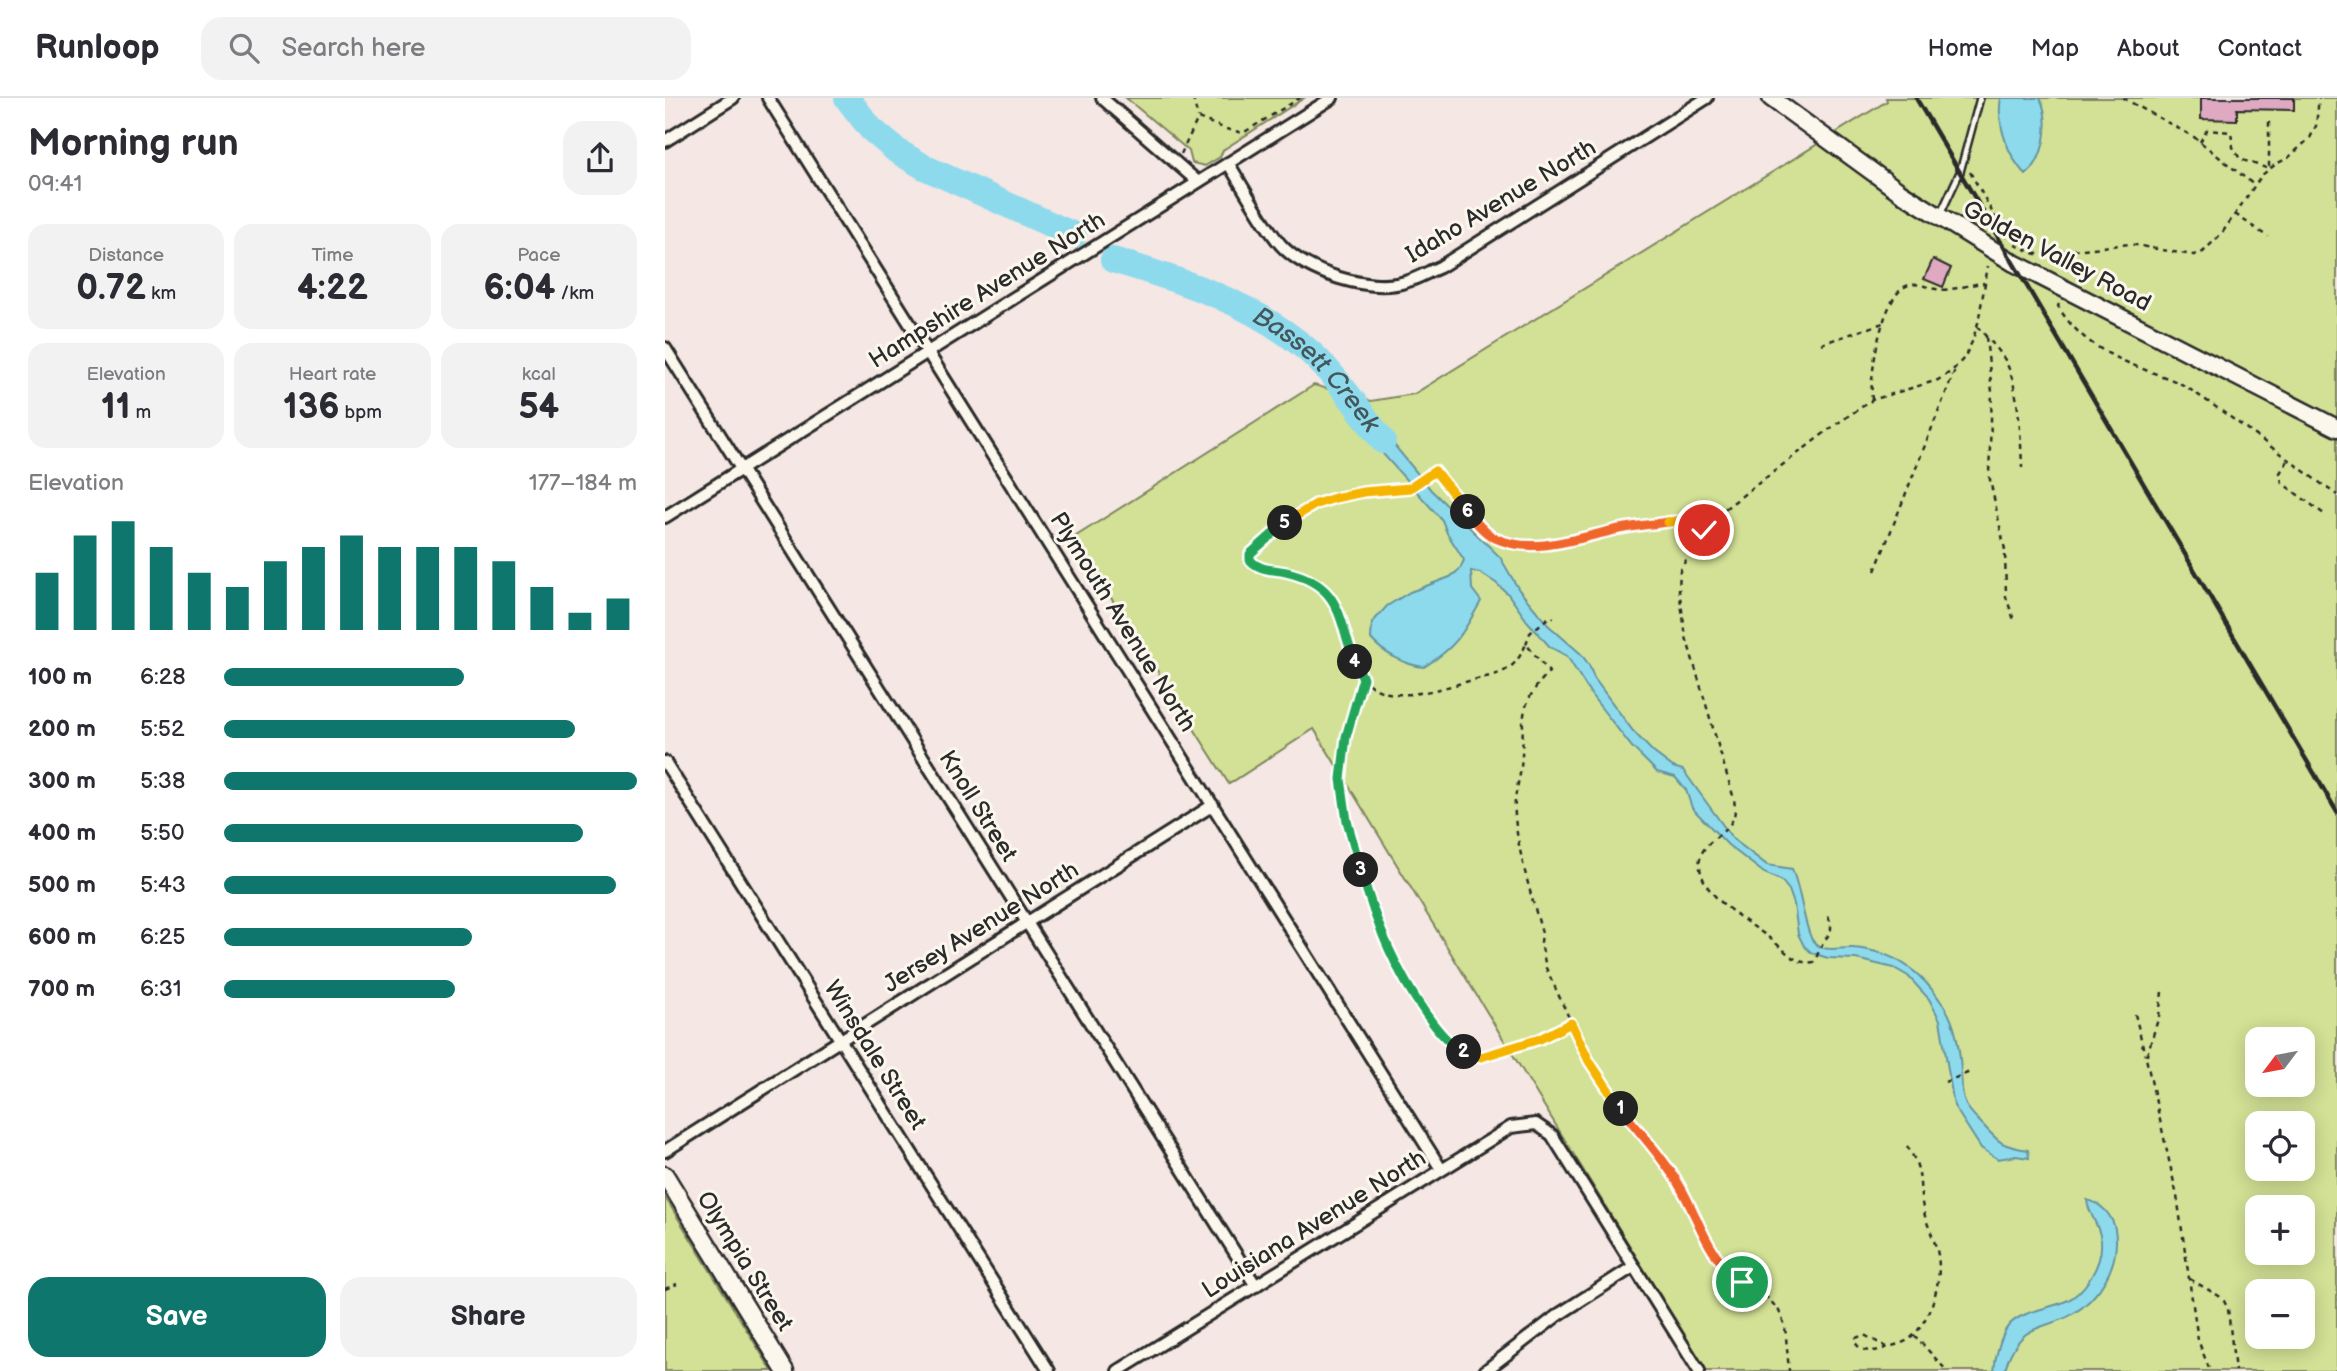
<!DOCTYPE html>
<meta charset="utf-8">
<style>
body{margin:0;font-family:"Balsamiq Sans",sans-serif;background:#f2f2f3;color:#2b2b33;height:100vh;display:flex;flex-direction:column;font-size:26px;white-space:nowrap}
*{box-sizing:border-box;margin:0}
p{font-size:23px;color:#7c7c81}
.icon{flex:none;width:38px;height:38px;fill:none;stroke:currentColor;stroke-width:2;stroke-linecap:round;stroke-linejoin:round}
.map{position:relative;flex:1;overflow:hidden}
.drawer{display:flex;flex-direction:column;background:#fff;width:665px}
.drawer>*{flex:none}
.needle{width:46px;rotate:238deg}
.controls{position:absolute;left:1580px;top:929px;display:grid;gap:14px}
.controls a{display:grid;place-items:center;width:70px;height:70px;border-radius:14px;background:#fff;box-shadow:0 4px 18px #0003;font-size:35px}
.pin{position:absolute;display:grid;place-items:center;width:60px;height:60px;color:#fff;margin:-30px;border:4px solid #fff;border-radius:50%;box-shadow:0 2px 7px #0007}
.km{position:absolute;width:35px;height:35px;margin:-18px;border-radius:50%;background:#222;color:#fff;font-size:19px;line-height:35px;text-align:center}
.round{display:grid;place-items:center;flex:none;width:74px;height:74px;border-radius:21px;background:#f2f2f3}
.headline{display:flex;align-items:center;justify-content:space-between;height:119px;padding:0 28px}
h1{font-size:38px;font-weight:600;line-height:52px}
.stats{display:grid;grid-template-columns:repeat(3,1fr);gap:10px;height:119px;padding:7px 28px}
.stats div{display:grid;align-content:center;border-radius:18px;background:#f2f2f3;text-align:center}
.stats b{font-size:35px;font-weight:600}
.stats small{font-size:19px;font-weight:400}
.stats p{font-size:19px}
.chart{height:196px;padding:14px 28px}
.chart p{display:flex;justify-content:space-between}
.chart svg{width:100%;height:126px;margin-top:7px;stroke:#0f766e;stroke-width:6}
.primary-button{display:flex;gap:14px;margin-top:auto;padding:14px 28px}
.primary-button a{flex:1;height:80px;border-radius:21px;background:#0f766e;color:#fff;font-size:28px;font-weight:600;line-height:80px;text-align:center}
.primary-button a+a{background:#f2f2f3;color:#2b2b33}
ul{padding:0 28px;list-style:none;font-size:23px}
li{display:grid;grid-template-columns:112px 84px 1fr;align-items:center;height:52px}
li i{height:18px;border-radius:9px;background:#0f766e}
header{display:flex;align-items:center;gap:42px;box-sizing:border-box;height:98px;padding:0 35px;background:#fff;border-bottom:2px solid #e1e1e2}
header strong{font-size:33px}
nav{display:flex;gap:38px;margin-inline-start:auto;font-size:24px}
.search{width:490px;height:63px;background:#f2f2f3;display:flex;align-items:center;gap:18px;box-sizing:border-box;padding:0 24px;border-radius:21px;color:#7c7c81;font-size:26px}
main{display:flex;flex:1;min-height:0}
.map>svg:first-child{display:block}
.green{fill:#d2e195;stroke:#7e8660;stroke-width:2;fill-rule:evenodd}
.water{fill:#8edaed;stroke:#66949f;stroke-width:2}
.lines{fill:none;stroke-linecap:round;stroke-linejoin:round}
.river{stroke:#8edaed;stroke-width:26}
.building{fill:#dfa9c1;stroke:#2b2b2b;stroke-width:2}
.lane-casing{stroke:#2b2b2b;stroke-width:10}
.street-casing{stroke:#2b2b2b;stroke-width:16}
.secondary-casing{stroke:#2b2b2b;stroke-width:21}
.path{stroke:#2b2b2b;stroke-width:2.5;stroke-dasharray:5 5;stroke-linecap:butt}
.lane{stroke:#fbf7ec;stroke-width:5}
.street{stroke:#fbf7ec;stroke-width:10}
.secondary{stroke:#fbf7ec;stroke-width:16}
.rail{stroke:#2b2b2b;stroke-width:4.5}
.split-1-casing{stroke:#fff;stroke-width:14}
.split-2-casing{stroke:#fff;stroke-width:14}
.split-3-casing{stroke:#fff;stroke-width:14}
.split-4-casing{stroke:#fff;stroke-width:14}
.split-5-casing{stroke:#fff;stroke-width:14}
.split-6-casing{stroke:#fff;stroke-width:14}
.split-7-casing{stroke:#fff;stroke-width:14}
.split-8-casing{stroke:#fff;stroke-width:14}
.split-1{stroke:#f0652b;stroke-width:9}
.split-2{stroke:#f5b400;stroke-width:9}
.split-3{stroke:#22a559;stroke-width:9}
.split-4{stroke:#22a559;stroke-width:9}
.split-5{stroke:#22a559;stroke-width:9}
.split-6{stroke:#f5b400;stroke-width:9}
.split-7{stroke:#f0652b;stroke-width:9}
.split-8{stroke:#f5b400;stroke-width:9}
.labels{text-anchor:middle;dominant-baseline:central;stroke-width:6;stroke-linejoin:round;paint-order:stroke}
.street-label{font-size:24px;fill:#2b2b2b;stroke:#fbf7ec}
.water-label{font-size:26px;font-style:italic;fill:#44575c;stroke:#fbf7ec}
</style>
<header>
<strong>Runloop</strong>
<div class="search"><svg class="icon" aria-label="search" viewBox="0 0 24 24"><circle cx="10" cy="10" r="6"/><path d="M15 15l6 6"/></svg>Search here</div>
<nav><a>Home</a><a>Map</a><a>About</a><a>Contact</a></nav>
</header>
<main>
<section class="drawer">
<div class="headline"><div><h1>Morning run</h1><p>09:41</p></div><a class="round"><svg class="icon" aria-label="share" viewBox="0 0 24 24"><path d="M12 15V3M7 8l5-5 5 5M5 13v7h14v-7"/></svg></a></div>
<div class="stats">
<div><p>Distance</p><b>0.72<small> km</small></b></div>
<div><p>Time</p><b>4:22</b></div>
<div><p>Pace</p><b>6:04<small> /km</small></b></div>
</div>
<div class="stats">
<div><p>Elevation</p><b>11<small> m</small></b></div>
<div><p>Heart rate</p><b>136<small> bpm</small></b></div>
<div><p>kcal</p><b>54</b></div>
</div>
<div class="chart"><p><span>Elevation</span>177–184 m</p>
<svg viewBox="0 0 160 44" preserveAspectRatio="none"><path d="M5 44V24M15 44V11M25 44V6M35 44V15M45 44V24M55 44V29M65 44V20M75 44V15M85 44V11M95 44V15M105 44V15M115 44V15M125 44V20M135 44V29M145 44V38M155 44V33"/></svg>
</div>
<ul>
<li><b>100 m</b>6:28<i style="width:58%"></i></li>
<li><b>200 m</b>5:52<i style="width:85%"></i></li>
<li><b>300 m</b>5:38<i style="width:100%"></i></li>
<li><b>400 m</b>5:50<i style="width:87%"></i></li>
<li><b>500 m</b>5:43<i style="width:95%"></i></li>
<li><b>600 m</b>6:25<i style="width:60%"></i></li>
<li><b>700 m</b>6:31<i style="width:56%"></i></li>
</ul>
<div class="primary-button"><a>Save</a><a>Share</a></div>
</section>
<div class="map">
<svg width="1672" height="1273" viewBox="0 0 1672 1273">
<rect width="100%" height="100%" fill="#f5e7e3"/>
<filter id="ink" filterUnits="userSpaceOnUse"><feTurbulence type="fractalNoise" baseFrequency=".0143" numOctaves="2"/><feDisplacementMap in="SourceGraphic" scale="14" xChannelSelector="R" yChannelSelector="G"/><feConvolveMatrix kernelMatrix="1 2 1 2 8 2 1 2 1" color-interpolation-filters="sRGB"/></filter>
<g filter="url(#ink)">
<!-- green -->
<path class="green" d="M461,0H639L558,52L555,59L540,68L527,65L524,53Z
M1221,0H1672V1273H1041L649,631L564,686L408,440L649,287L706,303L749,296L1222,3ZM1592,942H1638V987H1592ZM1592,1026H1638V1071H1592ZM1592,1110H1638V1155H1592ZM1592,1194H1638V1239H1592Z
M0,1099L107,1273H0Z"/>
<!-- water -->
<path class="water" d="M1336,0H1375C1386,22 1380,61 1361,77C1343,59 1331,25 1336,0Z
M707,310L725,342L766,392L835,459L854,492L883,527L916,556L924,567L929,580L968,633L988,654L1008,669L1018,672L1068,741L1102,767L1127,771C1135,788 1140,834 1148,843C1159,856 1173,849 1188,850C1230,853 1257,874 1279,908C1291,926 1295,953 1296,975C1297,985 1296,997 1301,1007C1305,1014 1312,1021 1318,1027C1335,1046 1338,1048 1363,1052L1364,1060L1351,1058L1333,1061L1316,1050L1289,1008L1275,922L1264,901L1243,878L1229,870L1191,861L1163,860L1147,855L1139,848L1133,836L1129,806L1124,792L1116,782L1099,775L1063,747L1027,710L1021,692L1010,679L992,674L967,649L927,598L902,558L885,549L862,523L843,496L831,485L815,475L806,473L807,491L816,503C797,537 792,548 759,569C740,567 718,555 706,541L707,525L722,508L745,494L785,479L795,471L799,462L782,435L777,422L718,356L692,317Z
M1422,1102C1436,1105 1447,1117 1450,1131C1456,1166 1435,1200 1406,1217C1392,1225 1374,1227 1361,1236C1350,1245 1343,1259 1340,1273H1329C1330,1260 1335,1238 1344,1227C1357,1213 1382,1211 1399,1204C1420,1196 1438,1165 1436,1143C1435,1127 1423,1116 1422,1102Z"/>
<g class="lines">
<!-- river -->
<g class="river">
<path d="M182,0L206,31L232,53L261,70L409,137"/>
<path id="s1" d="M448,162C518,183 590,205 646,255C673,280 695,313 718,343"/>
</g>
</g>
<!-- building -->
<path class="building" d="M1536,0H1629V12L1572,11V22L1536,21Z
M1268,161L1286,170L1278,189L1259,181Z"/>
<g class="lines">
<!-- lane casing -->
<g class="lane-casing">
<path id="lane" d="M1275,117L1295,74L1315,0"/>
</g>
<!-- street casing -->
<g class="street-casing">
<path id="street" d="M103,0L776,1071
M437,0L533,84
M0,43L68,0
M563,65C579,90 597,125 616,147C640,174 704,195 740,184C752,181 763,174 775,169L1042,0
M0,250L591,1188
M0,419L667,0
M0,664L384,1273
M0,1053L548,707
M453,1273L846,1029L871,1026L887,1037L1034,1273
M820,1273L893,1217L968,1169"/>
</g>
<!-- secondary casing -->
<g class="secondary-casing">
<path id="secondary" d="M1106,0L1235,94L1349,165L1672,330
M0,1077L120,1273"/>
</g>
<!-- path -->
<path class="path" d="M528,0L533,20
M1458,0L1529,39L1589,87
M1535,44L1542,32L1566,34L1568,49L1575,61L1604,71V19
M516,56L533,20L561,31L578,35L635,0
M1305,74L1344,144
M1570,116L1603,139
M1350,147L1371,156L1465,146L1514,155L1529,157L1538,154L1557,135L1597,77L1611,66L1623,60L1645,40L1651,28L1654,0
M1394,206L1393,208C1413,243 1446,259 1483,273C1494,277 1507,281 1518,287C1571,321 1621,361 1672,397
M1312,228C1321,239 1333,250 1340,262C1354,288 1356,341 1357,370
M1321,239L1327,294L1324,377L1340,452L1341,499L1349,522
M1156,246L1218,225
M1207,302C1204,278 1217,194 1244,187C1254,184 1262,190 1271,191C1285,194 1304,186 1319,185
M1622,363L1615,375L1617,385L1659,416
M1044,423C1014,420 982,426 953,432C918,439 859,460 827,438C804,422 789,394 770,373L745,390L698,394L651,406L620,426L585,456V462C602,480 639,470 659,490C673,504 677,524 683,543C686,556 691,572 700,582C722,608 770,592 797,585C828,575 846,581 861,546L884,574C849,610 861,625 856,669C855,680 851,691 850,702C847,736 867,800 877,835L876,844L881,870L924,963L952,1006L1010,1080L1050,1158L1061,1172L1104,1201L1114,1213L1120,1228L1124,1273
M1210,473L1290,272
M861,546L865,535L884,519L889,520
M698,580C689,613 678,645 676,679C675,704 684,732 691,757C697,777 702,798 709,818C721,856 769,953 812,959C830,961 888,934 906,924
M1163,818C1168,830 1167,833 1159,843C1155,849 1153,857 1149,864C1129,868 1118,849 1103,839C1081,822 1039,800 1035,770C1031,746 1057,740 1067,723C1071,716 1070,708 1069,701L1021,539L1014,492L1015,472L1044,423L1170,327L1207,302L1273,282L1287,273L1299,260L1307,244L1313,225L1323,168
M1497,894L1494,918L1481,960L1512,1098L1533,1242L1545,1273
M1470,916L1480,957
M1280,984L1305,974
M1525,1181L1554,1198L1559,1203L1563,1211L1570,1273
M0,1191L12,1186
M1249,1237L1282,1273
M1222,1249L1199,1237L1191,1240L1190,1244C1196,1255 1208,1254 1218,1251C1228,1247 1240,1246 1248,1238C1267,1218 1277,1183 1273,1157C1270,1141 1261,1126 1258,1110C1252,1082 1260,1076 1242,1048
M1669,1273H1672"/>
<!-- lane -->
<use href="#lane" class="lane"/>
<!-- street -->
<use href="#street" class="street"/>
<!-- secondary -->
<use href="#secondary" class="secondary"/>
<!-- rail -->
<path class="rail" d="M1251,0L1672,714"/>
</g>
</g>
<g class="lines" filter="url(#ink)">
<!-- split-1 casing -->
<g class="split-1-casing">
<path id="split-1" d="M956,1011C975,1035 997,1058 1013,1085C1036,1123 1039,1155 1077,1184"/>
</g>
<!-- split-2 casing -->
<g class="split-2-casing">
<path id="split-2" d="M799,954L816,959L875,941L906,925L924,963L956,1011"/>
</g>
<!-- split-3 casing -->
<g class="split-3-casing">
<path id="split-3" d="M696,772C710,824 729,871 761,916C771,930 783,946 799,954"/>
</g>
<!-- split-4 casing -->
<g class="split-4-casing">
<path id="split-4" d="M690,564L698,580L681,639L676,681L682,723L696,772"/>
</g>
<!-- split-5 casing -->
<g class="split-5-casing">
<path id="split-5" d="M620,425L585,456V462C595,473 607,471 621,474C677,487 672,518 690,564"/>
</g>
<!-- split-6 casing -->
<g class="split-6-casing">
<path id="split-6" d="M620,425L651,406L670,400L698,394L745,390L770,373L803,414"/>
</g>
<!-- split-7 casing -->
<g class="split-7-casing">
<path id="split-7" d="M803,414C810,423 819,435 830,440C868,458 916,439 954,431C970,428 987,426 1003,424"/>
</g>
<!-- split-8 casing -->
<g class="split-8-casing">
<path id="split-8" d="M1003,424L1028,421L1044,423L1039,432"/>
</g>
<!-- split-1 -->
<use href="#split-1" class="split-1"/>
<!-- split-2 -->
<use href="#split-2" class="split-2"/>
<!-- split-3 -->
<use href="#split-3" class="split-3"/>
<!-- split-4 -->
<use href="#split-4" class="split-4"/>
<!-- split-5 -->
<use href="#split-5" class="split-5"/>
<!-- split-6 -->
<use href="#split-6" class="split-6"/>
<!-- split-7 -->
<use href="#split-7" class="split-7"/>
<!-- split-8 -->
<use href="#split-8" class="split-8"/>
</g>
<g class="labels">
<!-- street labels -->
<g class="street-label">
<text transform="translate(836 103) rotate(-31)">Idaho Avenue North</text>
<text transform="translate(1392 158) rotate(28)">Golden Valley Road</text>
<text transform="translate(322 192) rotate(-32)">Hampshire Avenue North</text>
<text transform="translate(458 524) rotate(58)">Plymouth Avenue North</text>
<text transform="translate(313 708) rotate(58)">Knoll Street</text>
<text transform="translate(316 829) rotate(-32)">Jersey Avenue North</text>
<text transform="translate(210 957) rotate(58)">Winsdale Street</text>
<text transform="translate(649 1126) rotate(-32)">Louisiana Avenue North</text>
<text transform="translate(80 1163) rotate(58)">Olympia Street</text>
</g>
<!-- water labels -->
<g class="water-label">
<text stroke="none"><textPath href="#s1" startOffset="236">Bassett Creek</textPath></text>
</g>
</g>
</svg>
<div class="controls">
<a><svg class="needle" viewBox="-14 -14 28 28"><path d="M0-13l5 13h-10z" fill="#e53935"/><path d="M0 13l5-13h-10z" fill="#7c7c81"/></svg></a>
<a><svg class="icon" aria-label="locate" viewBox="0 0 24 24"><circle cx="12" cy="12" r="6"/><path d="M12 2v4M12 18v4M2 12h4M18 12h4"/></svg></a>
<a>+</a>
<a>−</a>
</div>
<div class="pin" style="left:1077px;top:1184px;background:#1e9e55"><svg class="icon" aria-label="arrive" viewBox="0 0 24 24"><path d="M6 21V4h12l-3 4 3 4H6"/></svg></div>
<div class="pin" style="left:1039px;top:432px;background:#d93025"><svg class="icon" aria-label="check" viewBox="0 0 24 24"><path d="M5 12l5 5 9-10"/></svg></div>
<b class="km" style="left:956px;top:1011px">1</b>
<b class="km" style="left:799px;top:954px">2</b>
<b class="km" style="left:696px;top:772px">3</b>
<b class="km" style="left:690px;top:564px">4</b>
<b class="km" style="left:620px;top:425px">5</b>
<b class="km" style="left:803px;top:414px">6</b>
</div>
</main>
